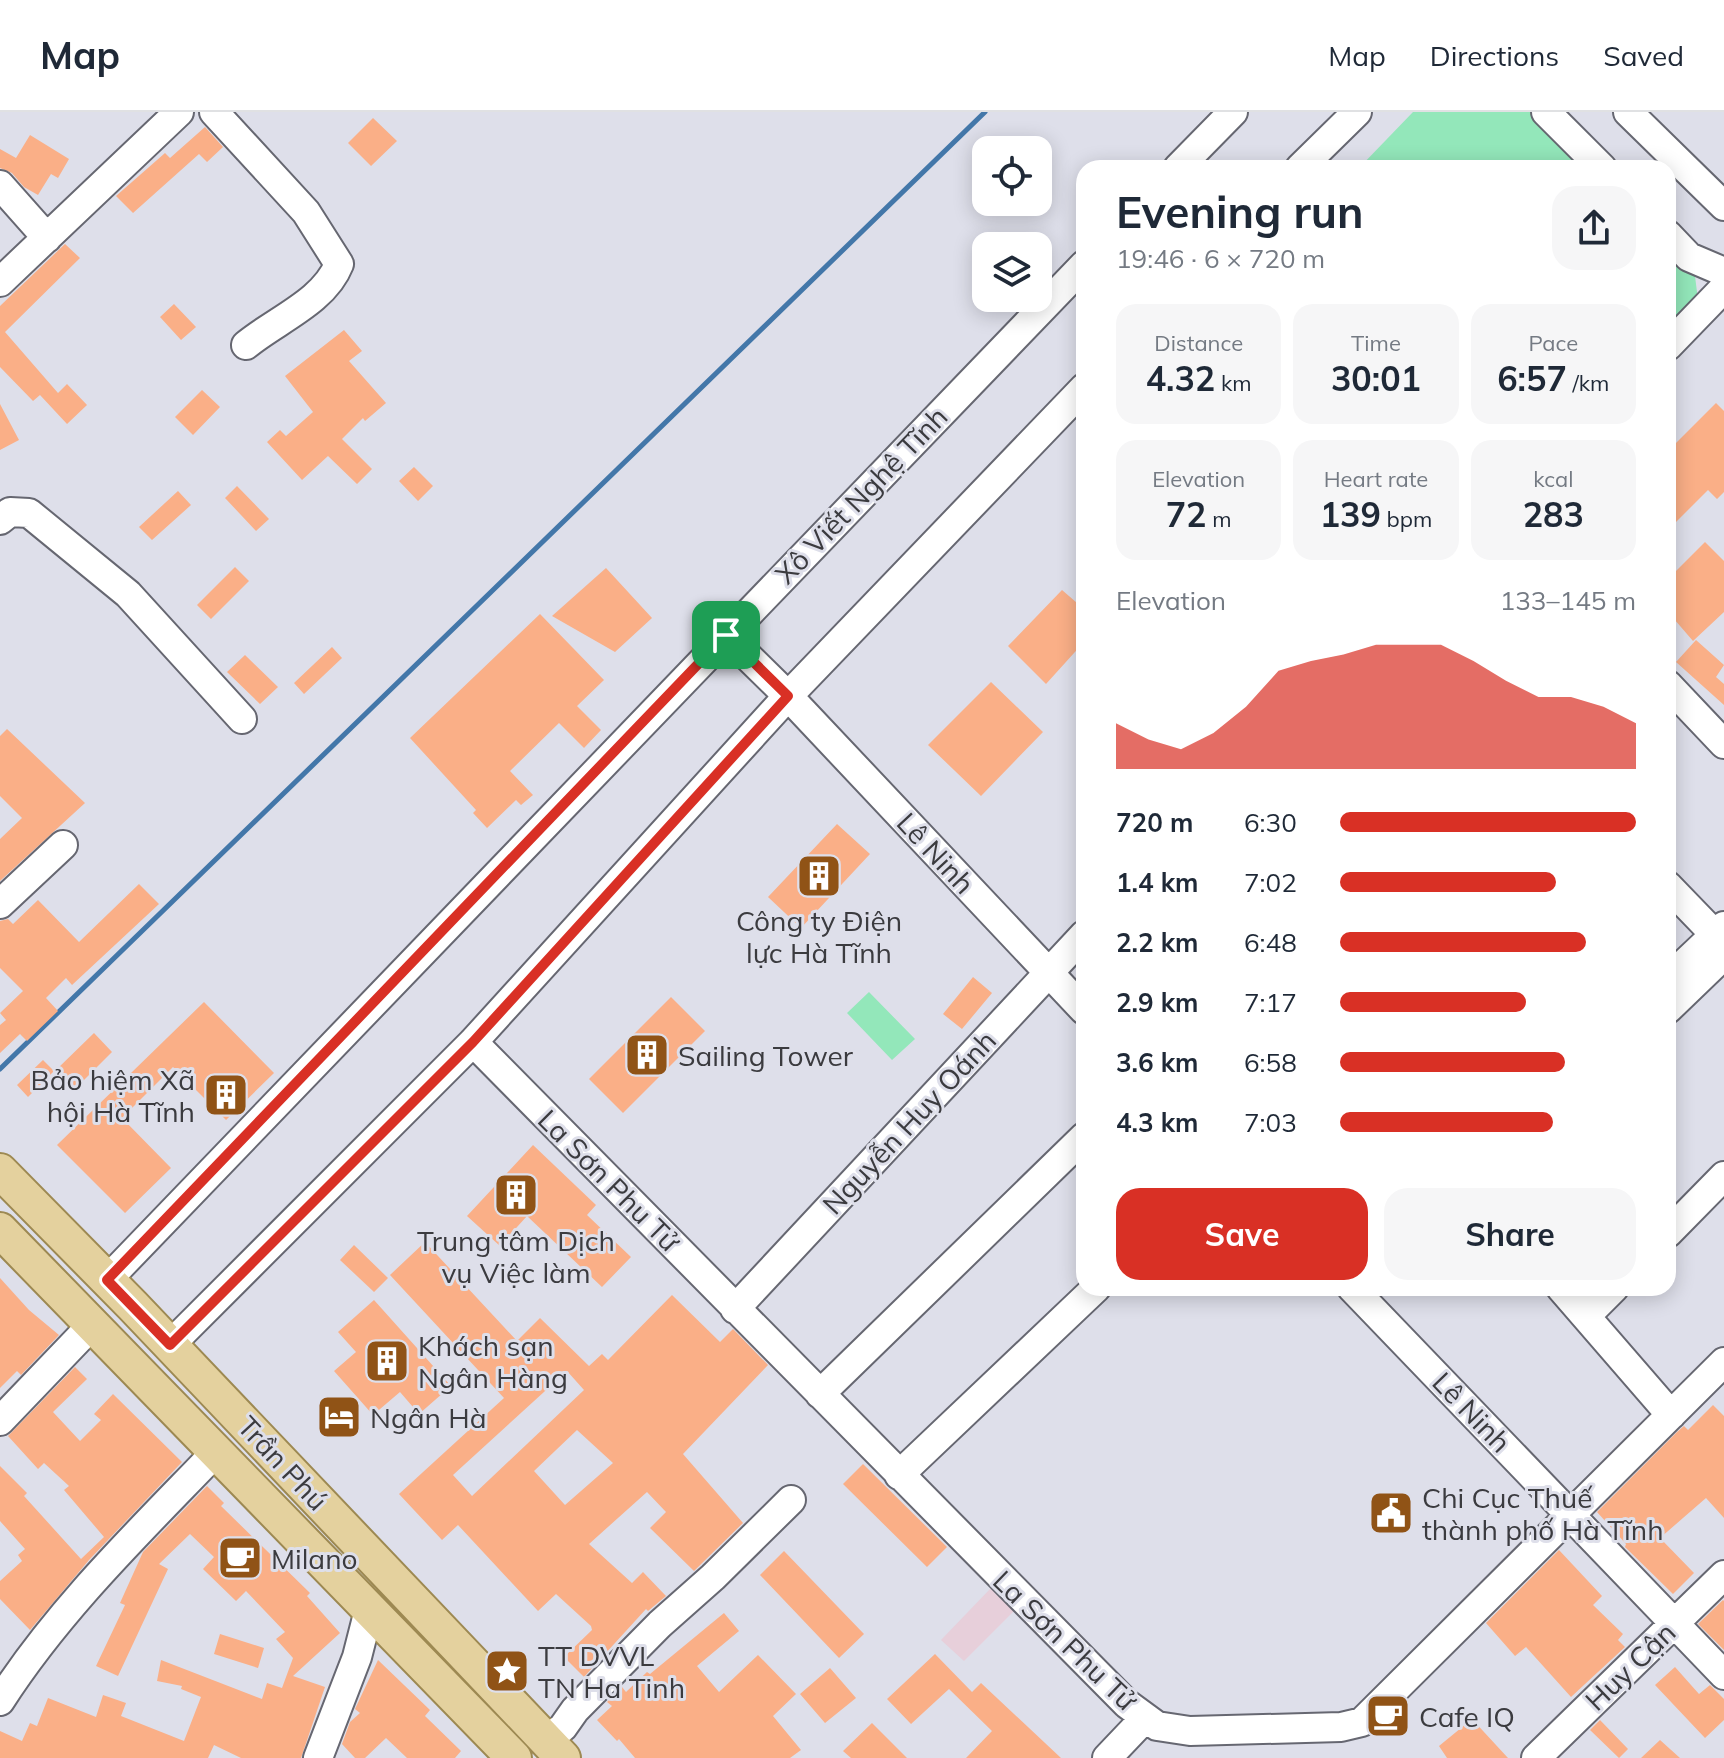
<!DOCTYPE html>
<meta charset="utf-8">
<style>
body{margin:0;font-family:Mulish,sans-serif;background:#f6f6f7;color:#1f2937;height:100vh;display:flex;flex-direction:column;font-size:30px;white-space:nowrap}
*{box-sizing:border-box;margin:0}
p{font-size:26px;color:#747a83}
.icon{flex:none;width:44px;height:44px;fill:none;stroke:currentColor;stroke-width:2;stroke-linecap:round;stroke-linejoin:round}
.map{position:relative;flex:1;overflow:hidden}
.side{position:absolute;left:1076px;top:48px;width:600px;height:1136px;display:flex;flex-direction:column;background:#fff;border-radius:24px;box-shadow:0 4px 20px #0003}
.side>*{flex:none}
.tools{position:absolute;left:972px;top:24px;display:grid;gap:16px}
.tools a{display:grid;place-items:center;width:80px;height:80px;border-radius:16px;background:#fff;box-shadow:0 4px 20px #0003;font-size:40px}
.pin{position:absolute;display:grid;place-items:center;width:68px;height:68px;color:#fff;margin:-34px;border-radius:16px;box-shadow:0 4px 12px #0006}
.round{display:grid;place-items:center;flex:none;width:84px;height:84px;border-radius:24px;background:#f6f6f7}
.head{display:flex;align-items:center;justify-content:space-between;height:136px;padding:0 40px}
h1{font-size:44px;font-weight:700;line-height:60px}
.metrics{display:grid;grid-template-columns:repeat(3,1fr);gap:12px;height:136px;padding:8px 40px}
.metrics div{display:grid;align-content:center;border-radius:20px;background:#f6f6f7;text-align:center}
.metrics b{font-size:34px;font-weight:700}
.metrics small{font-size:22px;font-weight:400}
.metrics p{font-size:22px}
.chart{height:224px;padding:16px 40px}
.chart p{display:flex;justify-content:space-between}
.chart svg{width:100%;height:144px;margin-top:8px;fill:#d93025;opacity:.7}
.cta{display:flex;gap:16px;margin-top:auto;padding:16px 40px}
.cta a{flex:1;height:92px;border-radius:24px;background:#d93025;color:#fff;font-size:32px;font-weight:700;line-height:92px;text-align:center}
.cta a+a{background:#f6f6f7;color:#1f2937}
ul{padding:0 40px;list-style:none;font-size:26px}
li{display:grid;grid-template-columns:128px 96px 1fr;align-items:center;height:60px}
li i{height:20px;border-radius:10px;background:#d93025}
header{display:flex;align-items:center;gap:48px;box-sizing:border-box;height:112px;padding:0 40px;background:#fff;border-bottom:2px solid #e0e1e3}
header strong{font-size:38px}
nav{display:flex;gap:44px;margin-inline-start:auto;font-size:28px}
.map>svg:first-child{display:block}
.medical{fill:#e7cfda}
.green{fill:#93e7ba}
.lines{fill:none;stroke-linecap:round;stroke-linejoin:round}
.stream{stroke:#4377a9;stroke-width:5}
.building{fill:#faaf87;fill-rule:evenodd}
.minor-casing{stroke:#666771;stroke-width:32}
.major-casing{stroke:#9d8952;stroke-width:38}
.minor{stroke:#fff;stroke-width:28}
.major{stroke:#e4d19e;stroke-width:34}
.route-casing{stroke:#fff;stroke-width:16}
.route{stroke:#d93025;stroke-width:10}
.labels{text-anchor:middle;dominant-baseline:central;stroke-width:6;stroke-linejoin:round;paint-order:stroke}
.street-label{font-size:28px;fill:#3b3b3f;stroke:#dedfea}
.poi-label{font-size:28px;fill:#3b3b3f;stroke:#dedfea;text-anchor:start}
</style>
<header>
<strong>Map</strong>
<nav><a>Map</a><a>Directions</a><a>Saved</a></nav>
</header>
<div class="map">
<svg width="1724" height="1646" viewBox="0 0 1724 1646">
<rect width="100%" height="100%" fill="#dedfea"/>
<!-- medical -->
<path class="medical" d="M991,1476L1014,1499L964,1549L941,1528Z"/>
<!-- green -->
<path class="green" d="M1413,0H1531L1587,56H1359Z
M1668,137L1695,164L1698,188L1668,218Z
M869,880L915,927L892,948L847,901Z"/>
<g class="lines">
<!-- stream -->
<path class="stream" d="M0,957L985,0"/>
</g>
<!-- building -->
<path class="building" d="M373,6L397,29L371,54L348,31Z
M205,15L223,35L207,50L199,42L133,101L116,84L165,41L170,46Z
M30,23L69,47L58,66L51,62L38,83L24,75L12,61L0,56V37L16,46Z
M65,132L80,146L5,220L58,281L67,272L87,293L67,312L40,283L33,289L0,255V194Z
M174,192L196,215L181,228L160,205Z
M344,218L362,239L349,249L386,291L365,309L363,306L342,327L372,357L357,372L328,344L302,368L267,330L280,318L286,324L313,300L285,264Z
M202,278L220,295L193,323L175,305Z
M1716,291L1724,299V380L1717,387L1708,378L1668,418V339Z
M0,292L19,328L0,338Z
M414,355L433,374L418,389L399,369Z
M237,374L269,407L256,419L225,386Z
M178,379L191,393L152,428L139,415Z
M1705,430L1724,449V500L1693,529L1668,500V467Z
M235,455L249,469L211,507L197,493Z
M606,456L652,506L615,540L552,504Z
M1062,478L1084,497V530L1046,572L1008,534Z
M540,502L604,568L577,594L601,618L584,636L559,611L510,659L533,683L521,693L516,688L487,716L473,701L476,698L410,626Z
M1696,528L1724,553L1716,565L1724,572V593L1676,550Z
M332,535L342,546L304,582L294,571Z
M245,543L278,575L260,592L227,560Z
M991,570L1043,620L981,684L928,633Z
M7,617L85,691L0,769V727L22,706L0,684V624Z
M837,712L870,742L801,816L768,785Z
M139,772L159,792L72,873L66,866L46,886L58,899L27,929L20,922L0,941V913L6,908L0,901L23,879L0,856V809L8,807L13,812L38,788L79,830Z
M973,865L992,881L962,917L943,902Z
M671,885L705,919L623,1001L589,967Z
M204,890L274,961L226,1008L173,955L122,1006L171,1056L125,1101L57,1033Z
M94,921L112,940L75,977L56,958Z
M43,948L54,959L28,985L17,973Z
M533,1033L596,1093L587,1103L631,1145L602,1175L527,1104L500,1134L467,1104Z
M425,1130L517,1229L540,1206L589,1254L602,1242L608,1248L672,1183L720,1230L733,1217L768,1253L683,1342L743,1411L694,1459L650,1416L666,1400L647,1380L589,1432L632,1471L643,1460L666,1484L648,1499L646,1497L584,1565L564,1545L592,1518L591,1514L556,1482L538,1499L458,1413L442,1428L399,1382L504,1286L390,1163ZM567,1259L584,1278L472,1384L453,1363ZM577,1318L613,1351L565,1393L534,1359Z
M354,1133L388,1166L374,1180L340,1148Z
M0,1166L29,1198L59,1223L21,1263L17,1259L0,1276Z
M374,1188L451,1274L419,1302L400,1280L373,1303L334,1259L356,1240L338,1220Z
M75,1255L87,1267L53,1300L80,1329L101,1308L94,1302L113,1282L182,1350L89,1448L30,1518L0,1487V1469L22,1449L18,1443L25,1437L0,1409V1354L27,1381L24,1384L81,1447L104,1425L64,1378L69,1374L44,1351L38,1357L8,1324Z
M1713,1293L1724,1304V1406L1706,1386L1660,1426L1694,1461L1673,1482L1625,1435L1626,1432L1597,1400L1677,1320L1684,1314L1688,1318Z
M863,1352L947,1435L927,1455L843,1372Z
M207,1374L224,1391L221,1394L310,1481L307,1484L340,1521L293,1564L325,1575L301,1646H241L214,1633L208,1646H0V1619L22,1629L30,1611L37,1614L48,1586L96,1605L103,1583L126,1591L121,1604L184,1629L201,1585L181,1577L182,1574L157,1569L161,1548L262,1587L267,1571L282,1576L293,1546L276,1527L285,1520L246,1479L236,1489L203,1457L214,1445L190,1422L159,1452L168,1457L118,1564L96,1554L125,1493L120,1491L143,1440Z
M1559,1438L1602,1484L1593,1493L1623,1522L1618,1528L1625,1535L1571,1585L1526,1535L1515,1544L1486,1511Z
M784,1439L864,1522L839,1546L760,1463Z
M1723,1488L1724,1489V1538L1698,1512Z
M724,1501L739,1519L697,1554L719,1580L758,1543L796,1582L773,1604L801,1638L790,1646H635L619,1627L617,1629L597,1608L612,1594L607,1590L622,1575L626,1580L647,1560L650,1562Z
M220,1522L264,1536L258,1556L214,1542Z
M935,1542L972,1580L981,1571L1061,1646H966L992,1619L949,1577L911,1612L887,1587Z
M378,1548L430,1598L425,1604L461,1639L455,1646H407L386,1626L365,1646H355L342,1632L350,1610L360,1601L355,1597Z
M1675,1555L1699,1582L1710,1573L1724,1587V1608L1705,1626L1655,1573Z
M830,1556L856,1586L825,1611L800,1582Z
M1472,1607L1508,1646H1447L1439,1634Z
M1600,1608L1628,1637L1619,1646L1590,1618Z
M872,1611L907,1646H851L843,1639Z
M1660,1628L1680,1646H1641Z"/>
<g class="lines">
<!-- minor casing -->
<g class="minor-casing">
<path id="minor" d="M214,0L306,100L339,152C324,190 276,208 246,233
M1546,0L1602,56
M1628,0L1724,94
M1178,56L1233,0
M1300,56L1357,0
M0,73L47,126
M1668,123L1689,145L1724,160
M0,170L179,0
M1668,234L1724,176
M0,408L10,400L29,401L128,482L242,607
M726,523L788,584L1084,898
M1668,573L1724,632
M1668,774L1724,832
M0,792L63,733
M1668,867L1724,814
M1668,897L1724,843
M473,930L1127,1592L1157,1614L1190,1619L1341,1615L1362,1610L1724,1250
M1668,1121L1724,1064
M107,1168L1084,153
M1352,1176L1724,1563
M1561,1176L1671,1303
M735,1197L1084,823
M1586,1204L1614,1176
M170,1233L473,930L788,584L1084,276
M820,1282L1084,1025
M0,1309L91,1214
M899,1363L1096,1176
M0,1589C59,1497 140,1419 215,1341
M546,1629L563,1615L575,1598L660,1512L713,1465L791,1388
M318,1646L357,1545L369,1498
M1107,1646L1145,1606
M1536,1646L1724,1463"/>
</g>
<!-- major casing -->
<g class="major-casing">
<path id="major" d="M0,1059L133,1194L563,1646
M0,1118L514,1646"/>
</g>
<!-- minor -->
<use href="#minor" class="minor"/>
<!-- major -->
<use href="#major" class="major"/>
</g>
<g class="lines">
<!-- route casing -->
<g class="route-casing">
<path id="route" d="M726,523L788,584L473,930L170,1233L107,1168Z"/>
</g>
<!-- route -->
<use href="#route" class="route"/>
</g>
<!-- icons -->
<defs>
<g id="building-square" transform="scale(2.3)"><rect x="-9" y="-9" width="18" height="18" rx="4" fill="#905316" stroke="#dedfea"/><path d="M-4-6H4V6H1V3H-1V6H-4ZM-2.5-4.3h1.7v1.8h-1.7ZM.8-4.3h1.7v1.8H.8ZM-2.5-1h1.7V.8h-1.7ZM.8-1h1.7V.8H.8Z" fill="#fff"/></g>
<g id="hotel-square" transform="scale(2.3)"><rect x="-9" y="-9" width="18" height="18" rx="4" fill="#905316" stroke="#dedfea"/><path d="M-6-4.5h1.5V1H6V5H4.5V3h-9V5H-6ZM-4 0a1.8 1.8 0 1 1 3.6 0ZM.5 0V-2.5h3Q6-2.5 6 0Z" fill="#fff"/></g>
<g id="civic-square" transform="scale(2.3)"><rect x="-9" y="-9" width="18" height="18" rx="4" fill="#905316" stroke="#dedfea"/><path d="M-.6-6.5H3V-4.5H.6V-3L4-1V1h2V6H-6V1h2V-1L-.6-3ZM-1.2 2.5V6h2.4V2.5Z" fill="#fff"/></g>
<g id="cafe-square" transform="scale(2.3)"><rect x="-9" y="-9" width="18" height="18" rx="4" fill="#905316" stroke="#dedfea"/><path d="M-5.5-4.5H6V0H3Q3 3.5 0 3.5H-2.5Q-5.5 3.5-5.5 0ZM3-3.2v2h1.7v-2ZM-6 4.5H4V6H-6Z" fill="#fff"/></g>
<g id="sight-square" transform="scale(2.3)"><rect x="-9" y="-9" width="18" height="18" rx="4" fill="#905316" stroke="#dedfea"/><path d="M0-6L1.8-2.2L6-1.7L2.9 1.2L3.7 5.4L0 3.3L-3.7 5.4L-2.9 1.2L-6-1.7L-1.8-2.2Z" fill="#fff"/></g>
</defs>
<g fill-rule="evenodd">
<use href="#building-square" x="819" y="764"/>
<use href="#building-square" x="647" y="943"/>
<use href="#building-square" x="226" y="983"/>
<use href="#building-square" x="516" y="1083"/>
<use href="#building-square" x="387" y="1249"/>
<use href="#hotel-square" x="339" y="1305"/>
<use href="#civic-square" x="1391" y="1401"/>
<use href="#cafe-square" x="240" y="1446"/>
<use href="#sight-square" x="507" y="1559"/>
<use href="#cafe-square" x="1388" y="1604"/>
</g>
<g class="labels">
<!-- street labels -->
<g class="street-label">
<text transform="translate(861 383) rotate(-46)">Xô Viết Nghệ Tĩnh</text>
<text transform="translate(936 741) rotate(47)">Lê Ninh</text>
<text transform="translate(909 1010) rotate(-47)">Nguyễn Huy Oánh</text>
<text transform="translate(609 1068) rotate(45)">La Sơn Phu Tử</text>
<text transform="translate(1472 1300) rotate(46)">Lê Ninh</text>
<text transform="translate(283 1351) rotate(47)">Trần Phú</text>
<text transform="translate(1065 1528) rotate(44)">La Sơn Phu Tử</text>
<text transform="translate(1630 1554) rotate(-44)">Huy Cận</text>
</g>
<!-- poi labels -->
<g class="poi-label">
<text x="819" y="808" text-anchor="middle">Công ty Điện<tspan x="819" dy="32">lực Hà Tĩnh</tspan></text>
<text x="678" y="943">Sailing Tower</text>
<text x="195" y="967" text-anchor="end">Bảo hiệm Xã<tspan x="195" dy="32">hội Hà Tĩnh</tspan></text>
<text x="516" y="1128" text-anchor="middle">Trung tâm Dịch<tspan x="516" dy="32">vụ Việc làm</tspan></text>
<text x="418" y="1233">Khách sạn<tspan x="418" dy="32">Ngân Hàng</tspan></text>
<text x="370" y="1305">Ngân Hà</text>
<text x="1422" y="1385">Chi Cục Thuế<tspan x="1422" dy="32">thành phố Hà Tĩnh</tspan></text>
<text x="271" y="1446">Milano</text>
<text x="538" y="1543">TT DVVL<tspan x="538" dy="32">TN Ha Tinh</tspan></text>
<text x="1419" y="1604">Cafe IQ</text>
</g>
</g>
</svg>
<div class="tools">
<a><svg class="icon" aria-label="locate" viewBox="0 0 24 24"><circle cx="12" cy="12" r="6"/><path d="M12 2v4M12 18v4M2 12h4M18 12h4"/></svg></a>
<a><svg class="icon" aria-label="layers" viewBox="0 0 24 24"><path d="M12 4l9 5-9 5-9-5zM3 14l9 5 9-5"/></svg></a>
</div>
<div class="pin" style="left:726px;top:523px;background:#1e9e55"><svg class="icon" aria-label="arrive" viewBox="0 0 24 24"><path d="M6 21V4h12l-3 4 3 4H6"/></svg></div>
<section class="side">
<div class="head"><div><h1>Evening run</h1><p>19:46 · 6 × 720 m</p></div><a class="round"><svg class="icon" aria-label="share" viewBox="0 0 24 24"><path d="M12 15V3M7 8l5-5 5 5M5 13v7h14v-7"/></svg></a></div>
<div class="metrics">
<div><p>Distance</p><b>4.32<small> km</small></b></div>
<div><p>Time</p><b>30:01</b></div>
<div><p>Pace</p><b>6:57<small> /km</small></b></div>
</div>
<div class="metrics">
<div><p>Elevation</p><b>72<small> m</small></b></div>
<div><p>Heart rate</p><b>139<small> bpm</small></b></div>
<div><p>kcal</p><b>283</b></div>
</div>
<div class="chart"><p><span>Elevation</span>133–145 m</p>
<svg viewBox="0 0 160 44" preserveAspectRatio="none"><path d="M0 44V30L10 35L20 38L30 33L40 25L50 14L60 11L70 9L80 6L90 6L100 6L110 11L120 17L130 22L140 22L150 25L160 30V44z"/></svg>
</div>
<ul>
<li><b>720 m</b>6:30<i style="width:100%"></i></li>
<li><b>1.4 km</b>7:02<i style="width:73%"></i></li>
<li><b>2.2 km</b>6:48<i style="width:83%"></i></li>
<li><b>2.9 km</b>7:17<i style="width:63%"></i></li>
<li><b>3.6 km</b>6:58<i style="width:76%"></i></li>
<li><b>4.3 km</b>7:03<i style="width:72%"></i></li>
</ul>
<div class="cta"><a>Save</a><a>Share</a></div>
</section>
</div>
